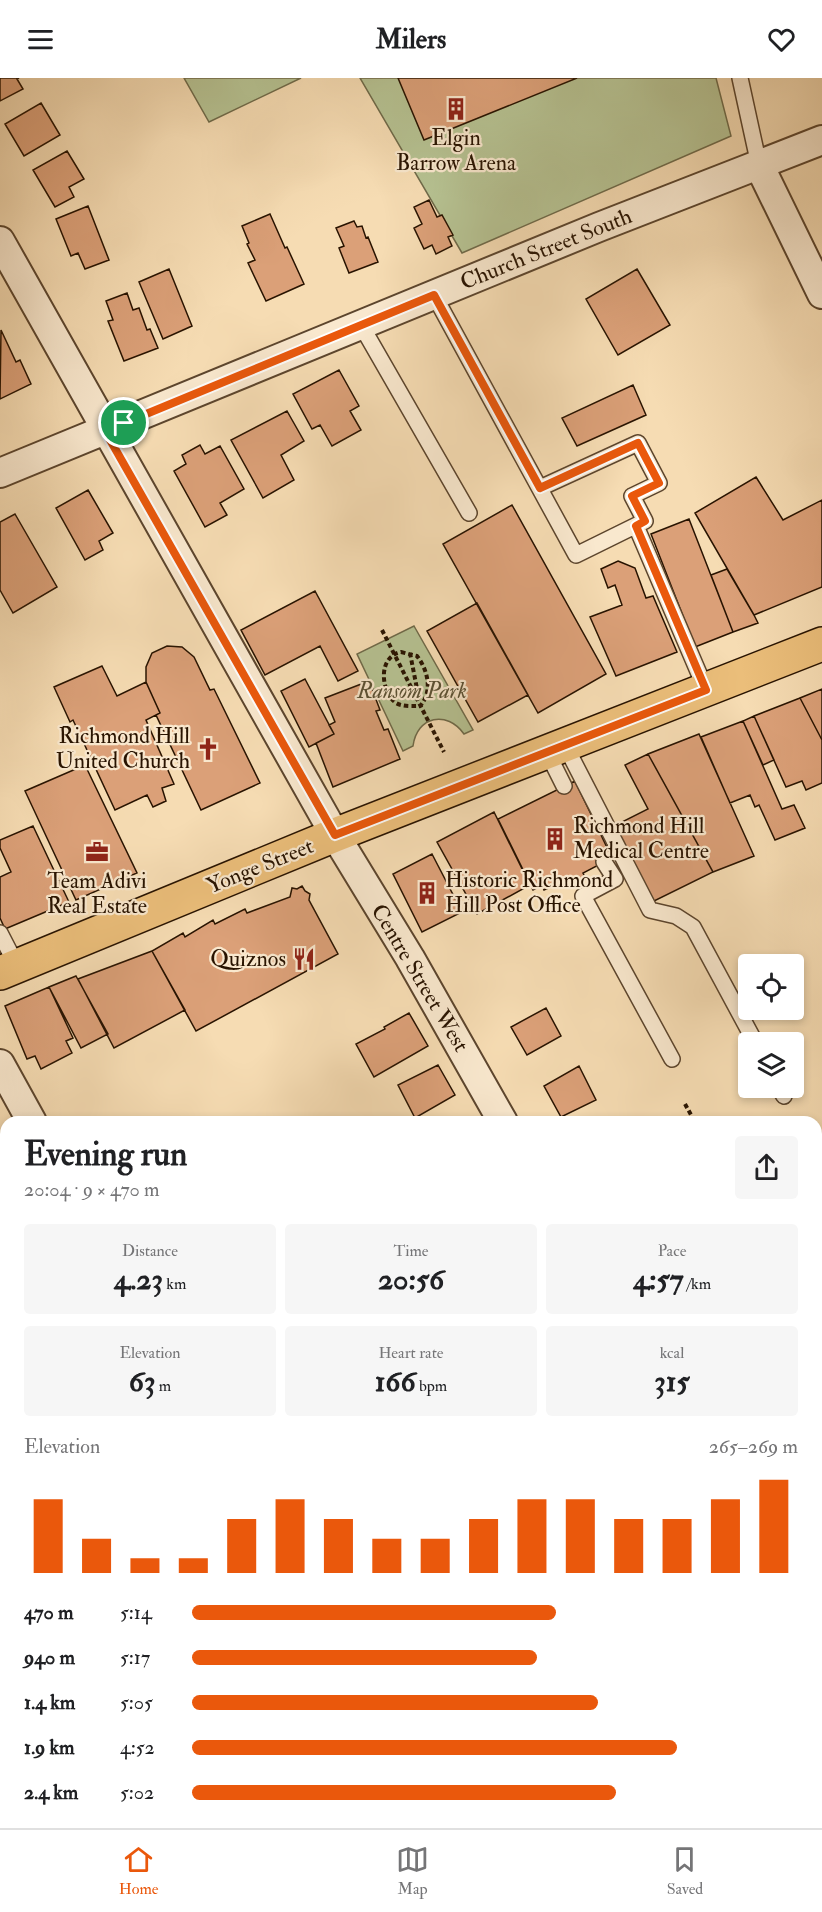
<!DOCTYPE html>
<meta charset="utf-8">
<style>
body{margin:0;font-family:"IM FELL Double Pica",serif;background:#f6f6f6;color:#202124;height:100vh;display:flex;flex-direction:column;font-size:22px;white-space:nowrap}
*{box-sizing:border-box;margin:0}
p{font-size:20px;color:#757577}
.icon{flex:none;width:33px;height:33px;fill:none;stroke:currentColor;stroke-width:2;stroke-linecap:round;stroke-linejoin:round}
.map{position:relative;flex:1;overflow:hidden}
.drawer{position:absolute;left:0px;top:1038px;width:822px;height:712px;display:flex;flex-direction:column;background:#fff;border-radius:18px 18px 0 0;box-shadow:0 3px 9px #0003}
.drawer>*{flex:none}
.buttons{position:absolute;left:738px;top:876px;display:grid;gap:12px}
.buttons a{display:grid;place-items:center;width:66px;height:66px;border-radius:6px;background:#fff;box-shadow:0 3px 9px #0003;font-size:30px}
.pin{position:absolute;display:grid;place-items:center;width:51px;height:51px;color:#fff;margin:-26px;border:3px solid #fff;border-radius:50%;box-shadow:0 2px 6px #0007}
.round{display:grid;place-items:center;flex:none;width:63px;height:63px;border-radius:6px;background:#f6f6f6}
.head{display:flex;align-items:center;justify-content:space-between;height:102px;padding:0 24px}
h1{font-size:33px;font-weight:700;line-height:45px}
.metrics{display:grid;grid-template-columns:repeat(3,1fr);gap:9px;height:102px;padding:6px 24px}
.metrics div{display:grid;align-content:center;border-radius:6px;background:#f6f6f6;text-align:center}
.metrics b{font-size:30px;font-weight:700}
.metrics small{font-size:16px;font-weight:400}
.metrics p{font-size:16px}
.chart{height:168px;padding:12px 24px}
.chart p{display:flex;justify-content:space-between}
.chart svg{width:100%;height:108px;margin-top:6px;stroke:#ea580c;stroke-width:6}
ul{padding:0 24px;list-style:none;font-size:20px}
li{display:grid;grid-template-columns:96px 72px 1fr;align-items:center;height:45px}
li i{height:15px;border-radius:8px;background:#ea580c}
header{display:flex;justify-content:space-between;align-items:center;height:78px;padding:0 24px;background:#fff;font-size:27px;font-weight:700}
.dock{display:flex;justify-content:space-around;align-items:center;height:84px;border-top:2px solid #e0e0e0;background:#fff;font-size:16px;color:#757577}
.dock a{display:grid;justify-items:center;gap:3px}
.dock .active{color:#ea580c}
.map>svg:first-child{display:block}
.green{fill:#b6c292;stroke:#6f6a49;stroke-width:1.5}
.building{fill:#dba078;stroke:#281300;stroke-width:1.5}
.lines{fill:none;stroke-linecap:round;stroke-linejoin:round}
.lane-casing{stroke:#5c452d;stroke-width:18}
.street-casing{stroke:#5c452d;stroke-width:32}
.primary-casing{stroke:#281300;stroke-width:36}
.path{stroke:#281300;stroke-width:4;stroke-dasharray:4.5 3;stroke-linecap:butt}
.lane{stroke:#f9e8ce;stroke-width:15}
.street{stroke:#f9e8ce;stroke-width:28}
.primary{stroke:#ebbe7a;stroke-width:33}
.route-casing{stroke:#fff;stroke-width:12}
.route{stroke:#ea580c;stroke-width:8}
.labels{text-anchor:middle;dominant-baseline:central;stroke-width:4.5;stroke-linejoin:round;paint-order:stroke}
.poi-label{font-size:22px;fill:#281300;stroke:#f9e8ce}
.street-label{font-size:22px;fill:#281300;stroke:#f9e8ce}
.park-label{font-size:22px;font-style:italic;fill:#5a5033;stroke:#f9e8ce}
</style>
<header><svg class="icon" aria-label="menu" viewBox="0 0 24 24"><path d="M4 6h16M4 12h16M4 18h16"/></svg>Milers<svg class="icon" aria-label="heart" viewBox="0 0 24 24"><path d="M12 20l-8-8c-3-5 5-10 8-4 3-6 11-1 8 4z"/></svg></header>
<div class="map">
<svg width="822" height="1750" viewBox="0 0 822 1750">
<rect width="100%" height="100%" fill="#f6dcb3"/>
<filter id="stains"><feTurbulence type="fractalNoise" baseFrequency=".00333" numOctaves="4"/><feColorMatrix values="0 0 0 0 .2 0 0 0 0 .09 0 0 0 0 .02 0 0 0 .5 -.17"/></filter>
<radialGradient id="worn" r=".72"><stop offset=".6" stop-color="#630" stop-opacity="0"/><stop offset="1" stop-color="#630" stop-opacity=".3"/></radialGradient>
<!-- green -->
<path class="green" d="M184,0H301L209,44Z
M360,0H716L731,58L462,175Z
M414,548L473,652L464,656C447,632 417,638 413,668L403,673L357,576Z"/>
<!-- building -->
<path class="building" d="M0,0H19L17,1L23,11L0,23Z
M398,0H577L424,62Z
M41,25L60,57L24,78L5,46Z
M67,73L84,101L69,109L74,119L55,129L33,92Z
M429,122L437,139L442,137L453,157L448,159L452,168L436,176L432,167L424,171L414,150L422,146L414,129Z
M88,128L109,182L85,191L78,175L71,178L56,141Z
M270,136L285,170L287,169L304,206L266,223L248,185L255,182L247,166L249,165L242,148Z
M354,143L357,149L362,148L366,160L368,159L378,184L349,195L339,170L344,168L336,150Z
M169,191L192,248L163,261L139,204Z
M637,191L670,247L618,277L586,221Z
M127,215L133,232L139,230L147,252L150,251L158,270L124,283L108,243L113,242L106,223Z
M1,252L16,284L20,282L31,306L0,321Z
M339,292L359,328L350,333L361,352L332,368L320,347L312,351L293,316Z
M633,307L646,337L577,368L562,340Z
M287,333L304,363L281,377L294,402L263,420L231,362Z
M200,367L205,376L220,368L244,411L220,425L227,437L205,449L174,393L186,386L182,377Z
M756,399L783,442L822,422V509L754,537L695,435Z
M88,412L113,455L99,463L103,472L85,482L56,430Z
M512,427L606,596L538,635L443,466Z
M15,436L57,509L13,535L0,512V444Z
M689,441L733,554L695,569L651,456Z
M618,483L635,490L646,520L653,518L677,574L616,598L590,539L622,527L615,507L608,510L601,491Z
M727,491L754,537L758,545L733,554L711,497Z
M315,513L358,593L338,603L320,568L265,597L241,552Z
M477,525L528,617L478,644L427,553Z
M167,568L182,569L194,579L210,612L214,611L260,705L201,732L156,637L160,635L146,604V589L152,575Z
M102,588L117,618L146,604L160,635L146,642L174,706L162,710L166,723L153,729L147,717L115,732L73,642L70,644L54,609Z
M305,601L334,656L309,669L281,613Z
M369,603L380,632L376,633L384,652L388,651L400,681L333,709L316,665L334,656L329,647L335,644L325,620Z
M822,611V662L800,620Z
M800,620L822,662V705L806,712L802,703L786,709L754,638Z
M754,638L774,682L763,687L743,643Z
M743,643L782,731L794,727L805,750L775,762L759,727L755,729L750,717L730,725L701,659Z
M699,656L754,778L713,794L648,676Z
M648,676L713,794L650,825L610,750L648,731L625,687Z
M85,687L137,795L76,822L25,713Z
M575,703L612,780L583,795L586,801L576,806L573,802L561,807L560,805L544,812L542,807L533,812L498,741Z
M494,734L530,807L477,836L437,764Z
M33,748L69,824L5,851L0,840V799L11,794L0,770V762Z
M432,776L462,834L422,854L393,796Z
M302,808L305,813L310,816L309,822L338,876L196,953L152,873L183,855L185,859L213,842L215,846L245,831L247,835L290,819L292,810L297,811Z
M152,873L185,932L114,970L78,901Z
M76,898L108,956L81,970L49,909Z
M49,909L73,960L66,963L72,975L41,991L35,978L27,981L5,928Z
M546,930L561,958L527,977L511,949Z
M409,935L428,968L374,999L356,966L385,951L384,949Z
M438,987L455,1017L415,1040L398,1007Z
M579,988L596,1022L561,1039L544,1008Z
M4,1222L6,1226V1338L0,1341V1224Z
M822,1490V1520L816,1508V1493Z
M1,1692L6,1703V1744H24L11,1750H0Z
M820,1738L822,1740V1750H798L808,1744H816V1740Z"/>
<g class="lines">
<!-- lane casing -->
<g class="lane-casing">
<path id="lane" d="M740,0L759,87
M434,217L576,477L645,443L632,418L659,405L638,365L540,410
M361,247L469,435
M636,448L706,612
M565,667L650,832L676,838L693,849L755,964
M547,674L564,708
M604,784L615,801L583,818L672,981
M0,855L17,888
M779,1010L784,1018
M0,1173L6,1170
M816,1263L822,1260"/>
</g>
<!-- street casing -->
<g class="street-casing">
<path id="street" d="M759,87L822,216
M0,163L335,757L410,880L503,1044
M0,395L599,149L822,62
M0,986L32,1044
M816,1334L822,1332
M816,1604L822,1615
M414,1744L417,1750"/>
</g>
<!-- primary casing -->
<g class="primary-casing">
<path id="primary" d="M0,895L335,757L822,566"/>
</g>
<!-- path -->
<path class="path" d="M382,552L444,674
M401,574L417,578C428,592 433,614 420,628C413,628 403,629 396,625C381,614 377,579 401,574Z
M410,575L419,621
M685,1026L695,1044"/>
<!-- lane -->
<use href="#lane" class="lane"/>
<!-- street -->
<use href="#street" class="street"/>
<!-- primary -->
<use href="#primary" class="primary"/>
</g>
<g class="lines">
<!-- route casing -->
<g class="route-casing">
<path id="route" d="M434,217L540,410L638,365L659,405L632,418L645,443L636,448L706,612L335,757L105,353Z"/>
</g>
<!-- route -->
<use href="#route" class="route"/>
</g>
<!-- icons -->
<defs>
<g id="building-bare" transform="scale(1.8)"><path d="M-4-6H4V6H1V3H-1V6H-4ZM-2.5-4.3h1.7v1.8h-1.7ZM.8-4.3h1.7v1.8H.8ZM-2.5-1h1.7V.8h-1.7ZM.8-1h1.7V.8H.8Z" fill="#8f2418" stroke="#f9e8ce" stroke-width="2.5" paint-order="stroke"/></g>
<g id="church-bare" transform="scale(1.8)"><path d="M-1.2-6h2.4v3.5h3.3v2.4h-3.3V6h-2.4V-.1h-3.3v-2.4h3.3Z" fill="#8f2418" stroke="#f9e8ce" stroke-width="2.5" paint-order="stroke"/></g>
<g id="office-bare" transform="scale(1.8)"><path d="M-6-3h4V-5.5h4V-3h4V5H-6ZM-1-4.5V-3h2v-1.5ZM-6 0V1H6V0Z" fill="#8f2418" stroke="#f9e8ce" stroke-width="2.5" paint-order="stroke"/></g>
<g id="restaurant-bare" transform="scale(1.8)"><path d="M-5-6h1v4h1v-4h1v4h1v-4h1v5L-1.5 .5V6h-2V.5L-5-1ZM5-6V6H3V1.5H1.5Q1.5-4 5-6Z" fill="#8f2418" stroke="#f9e8ce" stroke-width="2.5" paint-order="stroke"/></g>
</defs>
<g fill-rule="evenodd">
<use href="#building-bare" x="456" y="31"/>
<use href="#church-bare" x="208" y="671"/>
<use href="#building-bare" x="555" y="761"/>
<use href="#office-bare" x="97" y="774"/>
<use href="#building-bare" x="427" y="815"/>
<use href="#restaurant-bare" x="304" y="881"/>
</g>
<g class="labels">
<!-- poi labels -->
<g class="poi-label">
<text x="456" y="60">Elgin<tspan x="456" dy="25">Barrow Arena</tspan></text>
<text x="190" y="658" text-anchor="end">Richmond Hill<tspan x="190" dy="25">United Church</tspan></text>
<text x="573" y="748" text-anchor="start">Richmond Hill<tspan x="573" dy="25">Medical Centre</tspan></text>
<text x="445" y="802" text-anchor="start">Historic Richmond<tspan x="445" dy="25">Hill Post Office</tspan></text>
<text x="97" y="803">Team Adivi<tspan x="97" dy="25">Real Estate</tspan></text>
<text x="286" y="881" text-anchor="end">Quiznos</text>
</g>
<!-- street labels -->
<g class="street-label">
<text transform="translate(546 171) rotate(-22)">Church Street South</text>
<text transform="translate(260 788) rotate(-22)">Yonge Street</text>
<text transform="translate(420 900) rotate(59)">Centre Street West</text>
</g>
<!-- park labels -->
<g class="park-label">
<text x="412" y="613">Ransom Park</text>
</g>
</g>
<rect width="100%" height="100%" filter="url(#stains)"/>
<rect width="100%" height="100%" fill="url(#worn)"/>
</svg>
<div class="buttons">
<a><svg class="icon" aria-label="locate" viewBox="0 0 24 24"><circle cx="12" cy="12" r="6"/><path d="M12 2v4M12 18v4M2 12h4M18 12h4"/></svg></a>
<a><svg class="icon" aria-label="layers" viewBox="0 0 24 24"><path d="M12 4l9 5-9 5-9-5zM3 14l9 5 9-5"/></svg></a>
</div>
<div class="pin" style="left:124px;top:345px;background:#1e9e55"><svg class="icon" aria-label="arrive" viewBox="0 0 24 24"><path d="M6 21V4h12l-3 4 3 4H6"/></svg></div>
<section class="drawer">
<div class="head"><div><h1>Evening run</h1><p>20:04 · 9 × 470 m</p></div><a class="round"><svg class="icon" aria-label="share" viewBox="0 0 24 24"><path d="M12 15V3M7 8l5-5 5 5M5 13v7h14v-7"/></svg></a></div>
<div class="metrics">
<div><p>Distance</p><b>4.23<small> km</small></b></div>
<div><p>Time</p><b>20:56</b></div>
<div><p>Pace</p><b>4:57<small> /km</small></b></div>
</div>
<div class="metrics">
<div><p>Elevation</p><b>63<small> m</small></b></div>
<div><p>Heart rate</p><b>166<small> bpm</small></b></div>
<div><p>kcal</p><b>315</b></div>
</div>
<div class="chart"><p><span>Elevation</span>265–269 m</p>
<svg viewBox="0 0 160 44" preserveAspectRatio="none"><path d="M5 44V14M15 44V30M25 44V38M35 44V38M45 44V22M55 44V14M65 44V22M75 44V30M85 44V30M95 44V22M105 44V14M115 44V14M125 44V22M135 44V22M145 44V14M155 44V6"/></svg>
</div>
<ul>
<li><b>470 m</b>5:14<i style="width:60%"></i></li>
<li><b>940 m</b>5:17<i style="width:57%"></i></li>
<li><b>1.4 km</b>5:05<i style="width:67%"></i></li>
<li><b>1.9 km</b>4:52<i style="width:80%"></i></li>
<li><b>2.4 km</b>5:02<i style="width:70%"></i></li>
</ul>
</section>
</div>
<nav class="dock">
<a class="active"><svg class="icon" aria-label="home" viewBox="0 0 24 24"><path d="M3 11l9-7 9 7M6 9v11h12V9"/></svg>Home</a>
<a><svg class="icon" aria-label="map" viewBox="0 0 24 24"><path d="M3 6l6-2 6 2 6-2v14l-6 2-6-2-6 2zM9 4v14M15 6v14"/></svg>Map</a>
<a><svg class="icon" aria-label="saved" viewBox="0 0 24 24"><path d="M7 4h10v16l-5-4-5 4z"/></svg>Saved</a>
</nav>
